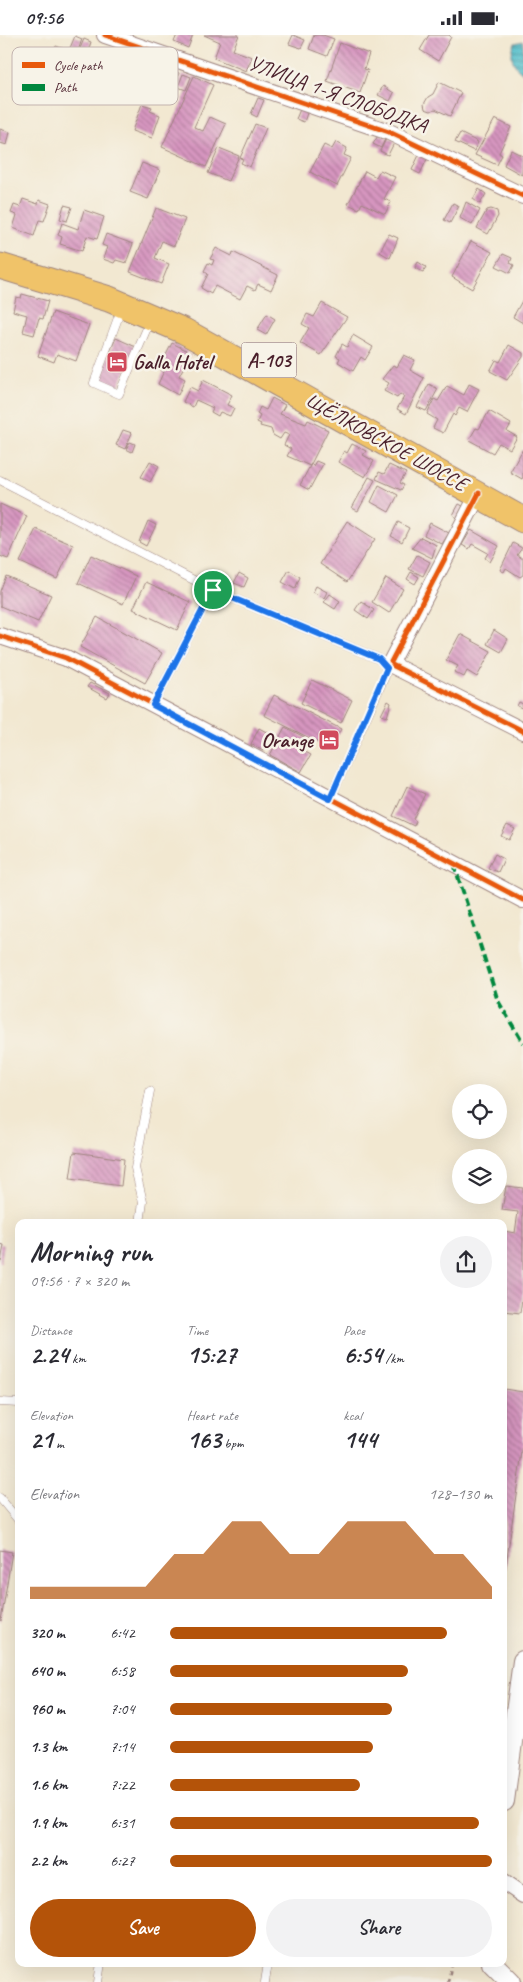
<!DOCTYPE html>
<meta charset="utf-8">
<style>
body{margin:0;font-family:Caveat,sans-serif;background:#f2f2f3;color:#2b2b33;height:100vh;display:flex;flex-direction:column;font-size:19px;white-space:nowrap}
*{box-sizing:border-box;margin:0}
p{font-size:16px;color:#7c7c81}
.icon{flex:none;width:28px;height:28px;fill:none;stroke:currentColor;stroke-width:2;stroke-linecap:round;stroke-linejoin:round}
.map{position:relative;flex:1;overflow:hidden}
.sheet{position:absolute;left:15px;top:1184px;width:492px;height:748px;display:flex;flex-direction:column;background:#fff;border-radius:10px;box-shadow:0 5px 20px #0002}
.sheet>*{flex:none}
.controls{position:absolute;left:452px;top:1049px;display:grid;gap:10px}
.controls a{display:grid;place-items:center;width:55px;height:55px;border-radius:50%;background:#fff;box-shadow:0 5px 20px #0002;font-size:25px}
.pin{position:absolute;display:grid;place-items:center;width:42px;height:42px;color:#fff;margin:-21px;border:2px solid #fff;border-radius:50%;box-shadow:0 1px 5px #0007}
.round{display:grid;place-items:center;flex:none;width:52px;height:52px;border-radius:26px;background:#f2f2f3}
.overview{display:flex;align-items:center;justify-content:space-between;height:85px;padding:0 15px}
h1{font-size:28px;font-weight:700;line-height:38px}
.stats{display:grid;grid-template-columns:repeat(3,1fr);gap:8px;height:85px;padding:5px 15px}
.stats div{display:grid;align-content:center}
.stats b{font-size:25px;font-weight:700}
.stats small{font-size:14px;font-weight:400}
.stats p{font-size:14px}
.chart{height:140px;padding:10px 15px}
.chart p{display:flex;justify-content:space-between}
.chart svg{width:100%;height:90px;margin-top:5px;fill:#b45309;opacity:.7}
.cta{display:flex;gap:10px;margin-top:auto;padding:10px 15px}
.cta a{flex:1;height:58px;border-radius:30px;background:#b45309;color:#fff;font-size:20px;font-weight:700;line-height:58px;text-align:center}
.cta a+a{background:#f2f2f3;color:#2b2b33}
ul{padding:0 15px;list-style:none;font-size:16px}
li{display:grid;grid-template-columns:80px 60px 1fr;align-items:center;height:38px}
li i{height:12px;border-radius:6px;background:#b45309}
.status{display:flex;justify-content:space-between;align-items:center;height:35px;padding:0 25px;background:#fff;direction:ltr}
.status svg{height:14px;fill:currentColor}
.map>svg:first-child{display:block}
.water{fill:url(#water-rules);stroke:#4e6e7b}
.building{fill:url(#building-back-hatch)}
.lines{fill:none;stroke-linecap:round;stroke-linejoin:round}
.service-casing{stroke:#9e847e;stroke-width:9}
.minor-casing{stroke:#9e847e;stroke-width:18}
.tertiary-casing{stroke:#9e847e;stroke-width:22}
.primary-casing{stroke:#9e847e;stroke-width:27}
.path{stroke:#9e847e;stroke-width:2.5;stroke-dasharray:4 4;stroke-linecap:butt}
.service{stroke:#fff;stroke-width:8}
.minor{stroke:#fff;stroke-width:16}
.tertiary{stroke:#fff;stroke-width:20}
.primary{stroke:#f0c369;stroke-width:25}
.quiet{stroke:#00873e;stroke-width:4;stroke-dasharray:8 4;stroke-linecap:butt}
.cycleway-casing{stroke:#f7f3e8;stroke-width:8}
.cycleway{stroke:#e8590c;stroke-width:5}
.route-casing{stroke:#fff;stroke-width:10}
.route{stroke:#1a73e8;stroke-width:6}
.labels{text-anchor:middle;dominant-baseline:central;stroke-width:5;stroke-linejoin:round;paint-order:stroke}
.shield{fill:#f7f3e8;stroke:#7e5f64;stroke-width:1}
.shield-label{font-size:20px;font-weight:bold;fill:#4a1f2b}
.street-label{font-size:21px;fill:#4a1f2b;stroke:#f7f3e8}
.poi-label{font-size:21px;font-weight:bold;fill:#4a1f2b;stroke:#f7f3e8;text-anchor:start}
.key{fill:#f7f3e8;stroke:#c3b3af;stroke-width:1}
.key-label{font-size:14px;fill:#4a1f2b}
</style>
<div class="status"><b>09:56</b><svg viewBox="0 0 49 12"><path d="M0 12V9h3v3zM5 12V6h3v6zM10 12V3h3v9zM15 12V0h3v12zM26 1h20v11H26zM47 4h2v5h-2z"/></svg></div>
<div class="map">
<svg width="523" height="1947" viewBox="0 0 523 1947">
<defs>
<pattern id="water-rules" width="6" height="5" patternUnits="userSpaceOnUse" patternTransform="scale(1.25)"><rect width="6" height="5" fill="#51becb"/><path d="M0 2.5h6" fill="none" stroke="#459aa5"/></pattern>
<pattern id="building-back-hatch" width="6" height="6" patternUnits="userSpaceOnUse" patternTransform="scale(1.25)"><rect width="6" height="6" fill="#d796c0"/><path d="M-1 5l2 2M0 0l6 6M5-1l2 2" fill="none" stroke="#b07a9c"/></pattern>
</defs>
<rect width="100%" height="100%" fill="#f7f3e8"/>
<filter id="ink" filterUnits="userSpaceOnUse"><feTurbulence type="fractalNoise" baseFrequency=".02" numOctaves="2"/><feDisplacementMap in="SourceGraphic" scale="10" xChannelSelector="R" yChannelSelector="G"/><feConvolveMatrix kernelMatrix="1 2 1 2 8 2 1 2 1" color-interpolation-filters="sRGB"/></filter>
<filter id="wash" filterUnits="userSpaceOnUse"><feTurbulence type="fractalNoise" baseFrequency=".0096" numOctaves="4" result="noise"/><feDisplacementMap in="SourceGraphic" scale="20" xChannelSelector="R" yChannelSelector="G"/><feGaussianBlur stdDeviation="1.12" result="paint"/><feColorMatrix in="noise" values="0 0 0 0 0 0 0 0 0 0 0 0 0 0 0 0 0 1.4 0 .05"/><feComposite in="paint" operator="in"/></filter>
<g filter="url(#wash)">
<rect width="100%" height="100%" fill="#f2e8d1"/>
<!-- water -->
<path class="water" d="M523,6V38C512,30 509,20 515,8Z"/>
<g id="blocks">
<!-- building -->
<path class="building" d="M177,0H193L188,13L174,7Z
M204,0H239L233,15L252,22L246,36L214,23L220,7Z
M293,0L305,5L301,13L289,9Z
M314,0H323L334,4L327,21L309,14Z
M429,0H449L451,2L438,26L420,15Z
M75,1L82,4L78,16L70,13Z
M84,4L91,7L87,19L79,16Z
M340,8L369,19L364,34L368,35L360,58L327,46Z
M56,11L75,18L68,38L49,30Z
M163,32L179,38L174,51L158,45Z
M183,39L191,42L186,55L178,52Z
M194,41L213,50L194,92L203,96L210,82L226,89L206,132L162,112Z
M439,47L461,58L450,81L435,74L431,76L425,74L424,69L428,62L433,59Z
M383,51L394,58L390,66L378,60Z
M258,63L264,65L257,82L251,79Z
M142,69L152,72L150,76L160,80L152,103L132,96Z
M301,72L308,75L304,87L296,84Z
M495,84L511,92L499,118L502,120L497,130L475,120Z
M255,89L266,93L250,132L241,128L243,124L240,123Z
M0,94L10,97L7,110L0,108Z
M460,98L478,107L474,116L455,107Z
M379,99L386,102L381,113L373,109Z
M387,102L395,106L388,120L380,116Z
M336,107L347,113L344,120L351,123L337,151L310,137L324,110L332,114Z
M219,113L239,121L228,146L208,138Z
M511,115L523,121L522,140L504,130Z
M420,118L428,122L420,139L412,135Z
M142,128L160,135L148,164L130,157Z
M380,135L395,142L384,164L391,167L385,179L362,168L359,174L348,169L365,136L376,142Z
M479,154L486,159L480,169L473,164Z
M23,164L38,169L39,165L50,169L44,186L39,185L34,201L13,193L17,180L11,178L14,170L20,172Z
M466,167L480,175L472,190L460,183Z
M453,168L459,171L450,188L444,185Z
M64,170L72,172L67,186L60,184Z
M156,173L185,184L174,211L162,206L155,223L169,229L161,249L130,237Z
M491,174L497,176L498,181L488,199L477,193L487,175Z
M84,175L104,182L97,204L87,201L82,216L60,209L62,202L58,200L62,188L78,194Z
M106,199L133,209L126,228L116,225L114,228L103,224L107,212L102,210Z
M389,199L398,203L390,223L380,217Z
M471,206L492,217L472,254L452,242Z
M216,213L232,221L233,217L278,240L271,255L258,249L255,255L247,251L240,264L215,251L211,259L201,253L208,239L204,236L208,228L212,230L214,225L210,224Z
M503,219L512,223L510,228L514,230L510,238L496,231Z
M418,227L426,232L423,237L415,233Z
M22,259L48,266L43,284L39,283L34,300L23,297L27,280L13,276L16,262L21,263Z
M523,264V288L513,282Z
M322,268L347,282L321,320L300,308L309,293L302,289L307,279L314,282Z
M53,277L89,290L76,326L57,319L54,327L38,321Z
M267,279L275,284L266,300L257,295Z
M353,300L373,312L365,325L361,322L353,336L338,327L340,323L336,321L342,309L347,312Z
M116,303L136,312L117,355L97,346Z
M172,308L188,316L186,319L190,320L179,341L185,344L178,360L158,349L164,336L159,334Z
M509,310L523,318V322L507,345L490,336L496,325L500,327Z
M404,320L415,325L410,335L424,343L406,379L397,374L404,362L400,359L397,363L384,356L389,348L382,344L393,330L397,332Z
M203,345L232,360L227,370L234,373L230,381L220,377L218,381L211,377L213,373L196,365L193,372L183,367L190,352L198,356Z
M429,349L438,354L426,376L417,372Z
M469,349L479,354L467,377L459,373L455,381L453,379L443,398L433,393L437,385L427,379L434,364L438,366L447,351L464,360Z
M272,363L285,370L280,379L306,389L308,385L328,395L310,431L287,421L291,414L284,410L289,400L284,398L280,404L273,400L271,394L260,391L261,389L257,387L260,381L257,379L260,372L266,375Z
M489,376L511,389L507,396L517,402L510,414L499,408L493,418L469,405L476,393L479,394Z
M123,395L132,398L125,414L116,410Z
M130,407L135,409L132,417L126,414Z
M352,409L366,416L363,420L374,426L365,442L338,427L344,416L347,418Z
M523,414V442L522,444L510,437Z
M150,426L159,431L150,447L141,442Z
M316,426L323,429L309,455L300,450L311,429L313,431Z
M389,430L406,438L400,448L404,450L401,455L376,444L379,437L384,439Z
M369,442L375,445L358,476L352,473Z
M379,450L398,460L389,477L371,467Z
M0,469L27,481L8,524L0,521Z
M459,469L463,471L457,483L453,480Z
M148,486L156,490L146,511L139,507Z
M347,486L375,504L347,547L320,529Z
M398,487L409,493L402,507L391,501Z
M430,488L449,498L442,509L424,500Z
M36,494L73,510L57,544L20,527Z
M471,495L499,511L490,527L485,523L488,518L472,509L469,514L462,510Z
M421,502L436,510L432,523L412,513Z
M513,508L522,513L517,520L523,524V540L520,542L506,533L504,537L500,535Z
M91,520L136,541L123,569L78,548Z
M417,520L430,527L423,541L409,534Z
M289,535L300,542L295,554L282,547Z
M411,537L419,542L415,549L407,544Z
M239,538L248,543L244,552L234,548Z
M6,541L51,560L38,587L0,571V556Z
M386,543L403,554L389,578L372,567Z
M146,547L190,567L177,595L133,574Z
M316,551L327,557L324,563L313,557Z
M330,559L340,566L335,574L324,567Z
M361,566L374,575L368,584L355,575Z
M97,582L162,618L145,648L80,612Z
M494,595L508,604L501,617L487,609Z
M460,599L491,616L477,642L467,636L464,642L454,637L458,631L446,625Z
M312,645L352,665L341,688L301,668Z
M90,648L110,658L107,663L87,652Z
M274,660L341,694L331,714L264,680Z
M388,666L391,668L387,682L381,680Z
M519,667L523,669L522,673L517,671Z
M285,692L306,703L300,714L311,720L301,737L270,720Z
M259,693L272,700L263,716L251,709Z
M407,751L425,759L413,784L416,786L414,791L393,781Z
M507,790L515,794L509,805L501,801Z
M495,819L504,824L498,837L488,833Z
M74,1117L124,1124L121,1151L70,1144Z
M506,1151L523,1153V1258L520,1278L504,1276V1196L515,1198L518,1177L502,1175Z
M0,1209L4,1210L1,1227H0Z
M504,1354L523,1357V1410L505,1538Z
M0,1515L12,1517L1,1586L0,1585Z"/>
</g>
</g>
<g filter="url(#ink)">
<use href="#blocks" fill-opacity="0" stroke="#9e847e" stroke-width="1"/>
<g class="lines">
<!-- service casing -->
<g class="service-casing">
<path id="service" d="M122,272L94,348L119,359L150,286
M0,445L213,555L379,624L386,630L385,641L330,764
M153,670L213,555
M140,1188L143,1167L135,1133L150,1056
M0,1367L19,1368
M0,1463L19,1486
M98,1947L101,1928
M265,1947L268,1928"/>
</g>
<!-- minor casing -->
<g class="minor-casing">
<path id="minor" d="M105,0L389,97L523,161
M479,458L390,629L523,696
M0,601L66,623L523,865
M504,1847L523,1860"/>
</g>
<!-- tertiary casing -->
<g class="tertiary-casing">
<path id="tertiary" d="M504,1766L523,1626
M492,1928L511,1947"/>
</g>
<!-- primary casing -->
<g class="primary-casing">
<path id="primary" d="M0,231L109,264L184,296L523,485"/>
</g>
<!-- path -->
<path class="path" d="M448,1947L452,1928"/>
<!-- service -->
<use href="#service" class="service"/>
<!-- minor -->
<use href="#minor" class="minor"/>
<!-- tertiary -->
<use href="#tertiary" class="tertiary"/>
<!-- primary -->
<use href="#primary" class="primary"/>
<!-- quiet -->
<path class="quiet" d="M454,829L498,966L523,1008"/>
<!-- cycleway casing -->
<g class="cycleway-casing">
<path id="cycleway" d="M105,0L389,97L523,161
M479,458L390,629L523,696
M0,601L66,623L523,865"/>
</g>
<!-- cycleway -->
<use href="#cycleway" class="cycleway"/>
</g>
</g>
<g class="lines" filter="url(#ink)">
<!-- route casing -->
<g class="route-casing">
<path id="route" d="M213,555L379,624L387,633L330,764L153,670Z"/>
</g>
<!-- route -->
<use href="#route" class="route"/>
</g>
<!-- icons -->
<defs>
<g id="hotel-square" transform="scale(1.125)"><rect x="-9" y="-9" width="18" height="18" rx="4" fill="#d1495b" stroke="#f7f3e8"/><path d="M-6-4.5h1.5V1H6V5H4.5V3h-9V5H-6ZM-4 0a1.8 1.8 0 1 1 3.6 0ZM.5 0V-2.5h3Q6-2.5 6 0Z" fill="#fff"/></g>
</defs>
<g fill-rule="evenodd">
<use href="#hotel-square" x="117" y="327"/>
<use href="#hotel-square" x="329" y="705"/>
</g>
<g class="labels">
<!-- shield labels -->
<rect class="shield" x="241.5" y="307.5" width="55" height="35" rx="4"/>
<g class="shield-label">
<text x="269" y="325">А-103</text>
</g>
<!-- street labels -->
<g class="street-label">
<text transform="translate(338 59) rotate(20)">УЛИЦА 1-Я СЛОБОДКА</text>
<text transform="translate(387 407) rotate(29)">ЩЁЛКОВСКОЕ ШОССЕ</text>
</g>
<!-- poi labels -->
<g class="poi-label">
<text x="133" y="327">Galla Hotel</text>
<text x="313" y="705" text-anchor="end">Orange</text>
</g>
</g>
<!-- legend -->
<rect x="12" y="12" width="166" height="58" rx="8" class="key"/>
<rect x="22" y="27" width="23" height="6" fill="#e8590c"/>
<rect x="22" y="49" width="23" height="7" fill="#00873e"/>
<g class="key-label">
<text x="54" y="35">Cycle path</text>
<text x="54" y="57">Path</text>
</g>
</svg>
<div class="controls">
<a><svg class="icon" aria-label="locate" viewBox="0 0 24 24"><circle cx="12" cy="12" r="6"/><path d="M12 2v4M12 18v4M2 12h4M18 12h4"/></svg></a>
<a><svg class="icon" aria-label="layers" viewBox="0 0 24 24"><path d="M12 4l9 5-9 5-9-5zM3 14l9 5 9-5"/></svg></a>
</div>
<div class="pin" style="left:213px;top:555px;background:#1e9e55"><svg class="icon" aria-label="arrive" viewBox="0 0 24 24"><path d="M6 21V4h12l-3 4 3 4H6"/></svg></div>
<section class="sheet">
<div class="overview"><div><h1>Morning run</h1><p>09:56 · 7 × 320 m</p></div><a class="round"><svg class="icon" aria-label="share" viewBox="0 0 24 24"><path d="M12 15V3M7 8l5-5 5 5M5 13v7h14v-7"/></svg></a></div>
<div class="stats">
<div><p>Distance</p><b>2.24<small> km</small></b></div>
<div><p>Time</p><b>15:27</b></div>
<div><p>Pace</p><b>6:54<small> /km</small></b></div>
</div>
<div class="stats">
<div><p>Elevation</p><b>21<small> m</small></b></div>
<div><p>Heart rate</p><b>163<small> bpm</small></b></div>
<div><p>kcal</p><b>144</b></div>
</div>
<div class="chart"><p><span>Elevation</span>128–130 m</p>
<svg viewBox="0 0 160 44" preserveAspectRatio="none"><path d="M0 44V38L10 38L20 38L30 38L40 38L50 22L60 22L70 6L80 6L90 22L100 22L110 6L120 6L130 6L140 22L150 22L160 38V44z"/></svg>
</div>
<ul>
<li><b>320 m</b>6:42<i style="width:86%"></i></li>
<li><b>640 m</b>6:58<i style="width:74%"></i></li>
<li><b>960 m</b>7:04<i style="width:69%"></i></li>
<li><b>1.3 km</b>7:14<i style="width:63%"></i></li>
<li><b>1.6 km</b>7:22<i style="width:59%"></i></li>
<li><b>1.9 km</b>6:31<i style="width:96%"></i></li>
<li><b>2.2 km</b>6:27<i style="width:100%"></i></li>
</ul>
<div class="cta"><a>Save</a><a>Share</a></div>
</section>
</div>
